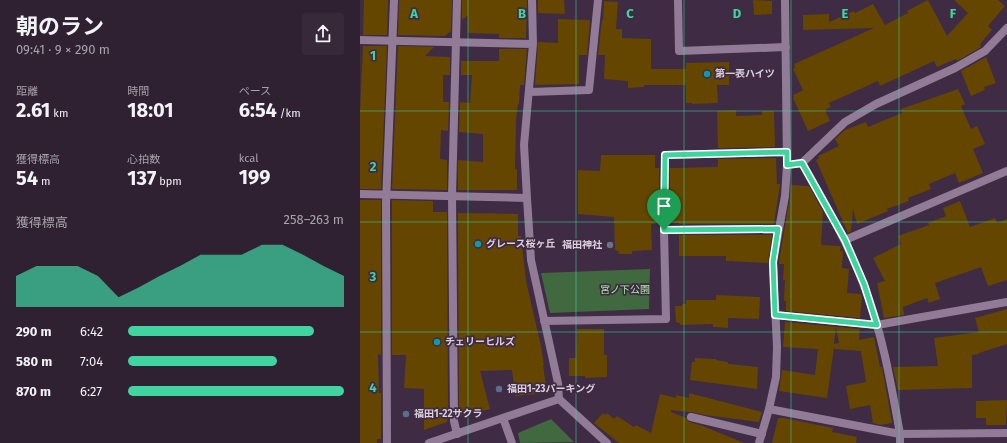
<!DOCTYPE html>
<html lang="ja">
<meta charset="utf-8">
<style>
body{margin:0;font-family:"Fira Sans","Noto Sans JP",sans-serif;background:#37283a;color:#f1f3f6;height:100vh;display:flex;flex-direction:column;font-size:15px;white-space:nowrap}
*{box-sizing:border-box;margin:0}
p{font-size:13px;color:#a7a3ac}
.icon{flex:none;width:22px;height:22px;fill:none;stroke:currentColor;stroke-width:2;stroke-linecap:round;stroke-linejoin:round}
.map{position:relative;flex:1;overflow:hidden}
.side{display:flex;flex-direction:column;background:#2f2032;width:360px}
.side>*{flex:none}
.pin{position:absolute;display:grid;place-items:center;width:34px;height:34px;color:#fff;margin:-41px -17px;border-radius:50% 50% 50% 0;rotate:-45deg;box-shadow:0 0 4px #0007}
.pin .icon{rotate:45deg}
.round{display:grid;place-items:center;flex:none;width:42px;height:42px;border-radius:4px;background:#37283a}
.head{display:flex;align-items:center;justify-content:space-between;height:68px;padding:0 16px}
h1{font-size:22px;font-weight:700;line-height:30px}
.figures{display:grid;grid-template-columns:repeat(3,1fr);gap:6px;height:68px;padding:4px 16px}
.figures div{display:grid;align-content:center}
.figures b{font-size:20px;font-weight:700}
.figures small{font-size:11px;font-weight:400}
.figures p{font-size:11px}
.chart{height:112px;padding:8px 16px}
.chart p{display:flex;justify-content:space-between}
.chart svg{width:100%;height:72px;margin-top:4px;fill:#40d4a1;opacity:.7}
ul{padding:0 16px;list-style:none;font-size:13px}
li{display:grid;grid-template-columns:64px 48px 1fr;align-items:center;height:30px}
li i{height:10px;border-radius:5px;background:#40d4a1}
main{display:flex;flex:1;min-height:0}
.map>svg:first-child{display:block}
.green{fill:#40693f}
.building{fill:#644601;fill-rule:evenodd}
.lines{fill:none;stroke-linecap:round;stroke-linejoin:round}
.lane{stroke:#927b97;stroke-width:8}
.street{stroke:#927b97;stroke-width:8}
.route-casing{stroke:#fff;stroke-width:8}
.route{stroke:#40d4a1;stroke-width:5}
.grid{fill:none;stroke:#40d4a1;stroke-width:1;stroke-opacity:0.55}
.culture-dot{fill:#0f9aa8;stroke:#3f2b43;stroke-width:1.5}
.worship-dot{fill:#6b7280;stroke:#3f2b43;stroke-width:1.5}
.service-dot{fill:#5c6f8a;stroke:#3f2b43;stroke-width:1.5}
.labels{text-anchor:middle;dominant-baseline:central;stroke-width:3.5;stroke-linejoin:round;paint-order:stroke}
.poi-label{font-size:10px;font-weight:bold;fill:#dbcfdd;stroke:#3f2b43;text-anchor:start}
.park-label{font-size:10px;fill:#a9eca7;stroke:#3f2b43}
.grid-label{font-size:13px;text-anchor:middle;font-weight:bold;fill:#40d4a1;stroke:#3f2b43;stroke-width:3.5;stroke-linejoin:round;paint-order:stroke}
</style>
<main>
<section class="side">
<div class="head"><div><h1>朝のラン</h1><p>09:41 · 9 × 290 m</p></div><a class="round"><svg class="icon" aria-label="share" viewBox="0 0 24 24"><path d="M12 15V3M7 8l5-5 5 5M5 13v7h14v-7"/></svg></a></div>
<div class="figures">
<div><p>距離</p><b>2.61<small> km</small></b></div>
<div><p>時間</p><b>18:01</b></div>
<div><p>ペース</p><b>6:54<small> /km</small></b></div>
</div>
<div class="figures">
<div><p>獲得標高</p><b>54<small> m</small></b></div>
<div><p>心拍数</p><b>137<small> bpm</small></b></div>
<div><p>kcal</p><b>199</b></div>
</div>
<div class="chart"><p><span>獲得標高</span>258–263 m</p>
<svg viewBox="0 0 160 44" preserveAspectRatio="none"><path d="M0 44V25L10 19L20 19L30 19L40 25L50 38L60 32L70 25L80 19L90 12L100 12L110 12L120 6L130 6L140 12L150 19L160 25V44z"/></svg>
</div>
<ul>
<li><b>290 m</b>6:42<i style="width:86%"></i></li>
<li><b>580 m</b>7:04<i style="width:69%"></i></li>
<li><b>870 m</b>6:27<i style="width:100%"></i></li>
</ul>
</section>
<div class="map">
<svg width="647" height="443" viewBox="0 0 647 443">
<rect width="100%" height="100%" fill="#3f2b43"/>
<!-- green -->
<path class="green" d="M290,269L289,309L190,313L181,273Z
M191,419L214,442L160,443L158,433Z"/>
<!-- building -->
<path class="building" d="M4,0H28L27,35H3Z
M39,0H92L91,31L85,36L38,35Z
M102,0H167L166,38H139V34L108,33V15L102,20Z
M178,0H204L205,14L178,13Z
M393,0L412,1V14L394,15Z
M568,0L587,36L608,13L594,0H638L645,6L628,26L632,30L620,44L621,47L597,61L596,59L577,67L574,61L520,86L518,81L469,103L471,107L465,110L470,121L448,131L433,98L434,97L433,95L443,90L433,69L435,68L434,64L514,28L443,30V15L469,14V22L494,11L495,13L513,4L525,25L548,13L547,11Z
M244,1L258,2L256,29H262V38L291,39V69H326V63L369,62V85H357L358,103L332,104V103H326V85H284V87L268,88V81L244,79L245,55H238L242,20H243Z
M198,19L230,20L227,55H219V84L175,85L178,42L198,43Z
M3,46H27L21,189H0V112Z
M38,46L74,47L65,56L90,57V75H83V102H89L88,131L81,130L80,159L87,160V190L32,189Z
M139,49H167L164,85H160L159,104H158L156,120L155,169H157V190H98V160L123,162V134L99,132L100,102L110,103L112,75H101V61H139Z
M626,57L636,83L624,87L625,90L611,96L601,71Z
M598,89L605,104L601,106L611,129L617,126L625,144L613,149L623,173L599,183L595,173L569,184L571,189L548,198L549,201L527,209L528,211L497,224L493,209L491,231L488,233L456,160L459,158L458,156L479,146L475,139L485,130L506,122L508,127L542,113L541,109Z
M376,110V116L402,115V111H414L415,147L358,148L357,111Z
M241,155H295V168H299V223L291,224L292,250L272,251V254H259L258,251L255,250L254,217L218,214V170L240,171Z
M416,158L417,184H420L414,224H319V223H310V168L358,167V159Z
M431,185L449,186L463,212L461,245L481,246L480,251H483L482,268L489,269L487,293L501,294L502,296L500,318L426,311V301H424L425,280H423L424,264H419V262L430,197Z
M0,200H21V355L18,354L19,393H21V439H17V443H0Z
M32,200L73,201V212H87L88,419L87,420V422L64,430V389L44,388L46,355H32Z
M600,201L610,227L635,218L637,223L647,219V280L628,286L621,267L575,283L580,299L569,303L567,298L543,307L544,315L524,318L517,283L525,281L513,258L541,244L538,236L569,225L568,223L586,216L583,208Z
M98,213L158,214V236H161L166,281L181,346L184,365H183L187,393L155,396L152,370L120,371L130,409L99,416Z
M319,235H412L408,263L366,261V256H319Z
M356,295L400,297L399,319L368,318V328L353,327V324L320,325V323L316,322L315,306H322V304H326V300H356Z
M647,309V344L619,353V354L612,355V388L538,390L533,367L578,366L574,338L619,332L615,318Z
M425,322L500,329L499,340L514,337L520,367H522L524,378L532,423L521,425L513,423L510,405L490,409L486,386L506,382L501,351L474,349V347L467,398L419,391L422,370L455,375L458,349L423,347ZM476,327L479,343L474,344V343Z
M217,329H244V355H247V377L225,378V376H209V358H216Z
M335,358L356,359V360L368,362V364L398,367L397,389L330,380L332,362H335Z
M329,393L402,412L399,422L345,415L332,412H328L311,410V412L326,418L329,422L343,426L384,443H259L234,423L243,413L245,415L247,413L254,419L257,416L274,427L276,425L291,433L300,394L316,398V395L329,398Z
M647,400L646,425H626V418H616V401Z
M418,418H424L473,428L472,432L497,437L496,443H412Z"/>
<g class="lines">
<!-- lane -->
<path class="lane" d="M304,230L418,229
M415,315L517,325
M331,417L402,434
M97,434L94,421L92,196L97,0
M27,443L26,203L34,0"/>
<!-- street -->
<path class="street" d="M172,0L173,44L164,145L167,198L171,260L198,383L199,399L247,443
M318,0L319,51L426,47
M0,40L173,44
M170,92L229,90L238,0
M442,163L485,122L516,104L595,68L625,51L647,28
M427,165L442,163C464,202 487,241 503,283C522,331 531,383 540,434V443
M0,194L167,198
M485,240L647,171
M184,321L306,319L304,230L305,155L427,152
M517,325L647,302
M409,409L540,434L647,433
M143,418L152,443
M69,443L199,399
M399,443L409,409L416,377L417,347L413,262L425,196L427,165L425,0"/>
</g>
<g class="lines">
<!-- route casing -->
<g class="route-casing">
<path id="route" d="M427,152V165L442,163L485,240L504,284L517,325L415,315L413,262L418,229L304,230L305,155Z"/>
</g>
<!-- route -->
<use href="#route" class="route"/>
</g>
<!-- grid -->
<path class="grid" d="M108,0V443M216,0V443M324,0V443M431,0V443M539,0V443M0,111H647M0,222H647M0,332H647"/>
<!-- markers -->
<g class="culture-dot">
<circle cx="347" cy="74" r="4"/>
<circle cx="118" cy="244" r="4"/>
<circle cx="77" cy="342" r="4"/>
</g>
<circle class="worship-dot" cx="250" cy="245" r="4"/>
<g class="service-dot">
<circle cx="139" cy="389" r="4"/>
<circle cx="46" cy="414" r="4"/>
</g>
<g class="labels">
<!-- poi labels -->
<g class="poi-label">
<text x="355" y="74">第一表ハイツ</text>
<text x="126" y="244">グレース桜ヶ丘</text>
<text x="242" y="245" text-anchor="end">福田神社</text>
<text x="85" y="342">チェリーヒルズ</text>
<text x="147" y="389">福田1-23パーキング</text>
<text x="54" y="414">福田1-22サクラ</text>
</g>
<!-- park labels -->
<g class="park-label">
<text x="265" y="290">宮ノ下公園</text>
</g>
</g>
<g class="grid-label">
<text x="54" y="18">A</text>
<text x="162" y="18">B</text>
<text x="270" y="18">C</text>
<text x="377" y="18">D</text>
<text x="485" y="18">E</text>
<text x="593" y="18">F</text>
<text x="13" y="60">1</text>
<text x="13" y="171">2</text>
<text x="13" y="281">3</text>
<text x="13" y="392">4</text>
</g>
</svg>
<div class="pin" style="left:304px;top:230px;background:#1e9e55"><svg class="icon" aria-label="arrive" viewBox="0 0 24 24"><path d="M6 21V4h12l-3 4 3 4H6"/></svg></div>
</div>
</main>
